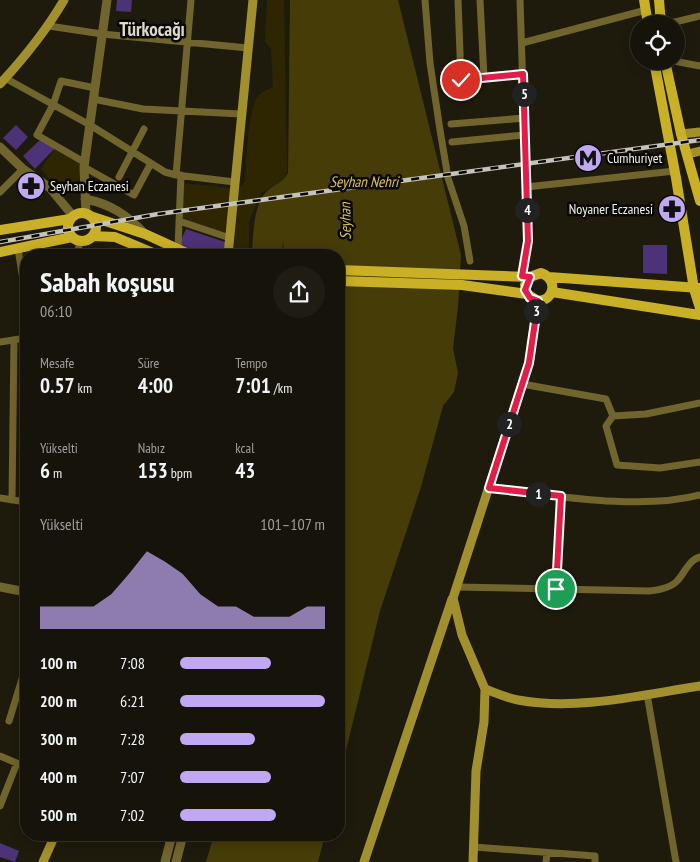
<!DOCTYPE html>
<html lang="tr">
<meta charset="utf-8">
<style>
body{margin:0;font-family:"PT Sans Narrow",sans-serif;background:#1f1d13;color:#f1f3f6;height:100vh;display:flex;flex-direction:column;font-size:19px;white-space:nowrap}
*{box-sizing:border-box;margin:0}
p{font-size:16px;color:#9e9e9c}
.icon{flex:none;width:28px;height:28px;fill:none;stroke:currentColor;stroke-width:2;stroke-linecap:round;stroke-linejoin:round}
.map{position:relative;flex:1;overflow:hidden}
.drawer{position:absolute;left:20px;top:249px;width:325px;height:592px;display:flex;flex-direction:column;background:#16140a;border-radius:20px;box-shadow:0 2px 12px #0003,0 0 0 1px #35332b}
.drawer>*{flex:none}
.tools{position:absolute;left:630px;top:15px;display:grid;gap:10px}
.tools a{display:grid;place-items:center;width:55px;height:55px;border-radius:50%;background:#16140a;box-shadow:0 2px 12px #0003,0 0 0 1px #35332b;font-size:25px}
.pin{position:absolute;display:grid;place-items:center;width:42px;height:42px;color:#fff;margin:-21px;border:2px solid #fff;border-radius:50%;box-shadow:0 1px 5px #0007}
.km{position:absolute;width:25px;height:25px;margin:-12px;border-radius:50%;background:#222;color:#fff;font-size:14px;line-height:25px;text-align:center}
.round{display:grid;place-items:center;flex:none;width:52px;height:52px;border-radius:26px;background:#1f1d13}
.overview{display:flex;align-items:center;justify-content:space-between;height:85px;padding:0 20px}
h1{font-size:28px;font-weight:800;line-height:38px}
.stats{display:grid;grid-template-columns:repeat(3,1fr);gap:8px;height:85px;padding:5px 20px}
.stats div{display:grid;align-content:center}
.stats b{font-size:21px;font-weight:800}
.stats small{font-size:14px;font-weight:400}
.stats p{font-size:14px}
.chart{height:140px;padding:10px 20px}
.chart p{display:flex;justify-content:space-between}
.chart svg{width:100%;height:90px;margin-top:5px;fill:#c0a8f3;opacity:.7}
ul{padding:0 20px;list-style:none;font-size:16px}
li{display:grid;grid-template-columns:80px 60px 1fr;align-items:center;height:38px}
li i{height:12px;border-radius:6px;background:#c0a8f3}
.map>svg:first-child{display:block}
.green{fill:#2e2600}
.water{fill:#453c08}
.building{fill:#4c3276}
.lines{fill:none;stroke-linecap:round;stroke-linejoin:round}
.minor{stroke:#70652c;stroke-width:7}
.tertiary{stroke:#70652c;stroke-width:9}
.secondary{stroke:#a28f2d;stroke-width:9}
.primary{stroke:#c9b026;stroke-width:10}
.rail-casing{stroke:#c6c4ba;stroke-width:4.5}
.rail{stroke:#070603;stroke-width:2.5;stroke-dasharray:8;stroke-linecap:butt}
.route-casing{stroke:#fff;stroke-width:10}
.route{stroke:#e11d48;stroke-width:6}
.labels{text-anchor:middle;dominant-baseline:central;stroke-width:5;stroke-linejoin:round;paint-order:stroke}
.poi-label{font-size:14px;fill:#f2f1e8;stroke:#070603;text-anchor:start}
.water-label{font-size:15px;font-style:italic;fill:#ddc549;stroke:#070603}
.district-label{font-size:19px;font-weight:bold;fill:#dddac8;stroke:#070603}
</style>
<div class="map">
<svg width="700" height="862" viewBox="0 0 700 862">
<rect width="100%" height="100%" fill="#1e1b0d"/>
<!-- green -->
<path class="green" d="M267,0H284L287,170L284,181L261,193L249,222V255H233C233,236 229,194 245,182C246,163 247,110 259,95C262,92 269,89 273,87L271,49L265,42Z
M55,147L84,163L76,194L62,193L41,169Z
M181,183L233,188L225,232L181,223Z"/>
<!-- water -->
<path class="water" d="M290,0H398L461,255L458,307L453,348L458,373L454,392L443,406L421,487L380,611L339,779V255H284L283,240L282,255H252C253,237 253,204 267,191C275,184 283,183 288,173Z
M214,835H325L318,862H206Z"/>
<!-- building -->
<path class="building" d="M117,0H132L131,12L116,11Z
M16,125L28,137L16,150L3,138Z
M42,138L56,147L35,169L23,156Z
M186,229L228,243L222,255H204L179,244Z
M643,245H667V274L643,273Z
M0,843L19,851L15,862L0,857Z"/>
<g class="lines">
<!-- minor -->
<path class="minor" d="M191,0L176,175L235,182
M425,0L430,63L440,130L448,178L464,226L470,261
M458,0L461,80L523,75
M480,0L484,78
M520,0L528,241L522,276
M667,24L700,16
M49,26L102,34L248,48
M522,43L646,10
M674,61L700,66
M5,78L90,125L165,172L176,175
M93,99L143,109L241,114
M451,124L525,118
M452,142L524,135
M84,162L37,135L53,105L61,81L95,88
M84,167L134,195L151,163
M119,177L144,129
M526,187L675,171
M0,192L23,169
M179,221L230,238
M178,248L181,175
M18,249L26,298
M77,255L80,241
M0,342L26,338
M522,384L606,399L613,416L646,414L700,403
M613,416L606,426L617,465L660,468L700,462
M489,488C552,495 639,511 700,495
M0,498L26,502
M12,500L14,340
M456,587L649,591C660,590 671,588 678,580C685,572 689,560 700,557
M556,589L561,496
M647,694L676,862
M9,721L26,666
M0,756L26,767
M0,806L17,763
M474,847L595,856V862
M546,862L547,854"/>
<!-- tertiary -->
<path class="tertiary" d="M0,147L23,169L50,188L73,216
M85,199C111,204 127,215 145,234
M86,214L84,167L107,0
M0,587L26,592
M165,862L172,835
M176,862L183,835"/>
<!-- secondary -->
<path class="secondary" d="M0,84C24,58 46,31 64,0
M681,134L700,132
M688,154L700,151
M228,255L253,0
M485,689C496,693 507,698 518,700C577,711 641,695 700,686
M43,862L55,835
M364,862L452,599
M473,862L476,771L484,722L485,689L462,635L453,598L529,363L538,301"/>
<!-- primary -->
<path class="primary" d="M644,0L648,24
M659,0L661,24
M654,61L676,178L694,289L700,308
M665,61L681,134L700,201
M68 227a14 14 0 1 1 28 0a14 14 0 1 1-28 0Z
M90,216L145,234L191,255
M0,230L70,219
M93,236L115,237L158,255
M0,252L72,237
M339,270L530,277L541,273C558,279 555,300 538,301L527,294L525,285L530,277
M549,277L699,288
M339,281L462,285L527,294
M552,292L700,315"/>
<!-- rail casing -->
<g class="rail-casing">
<path id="rail" d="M0,242L158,214L700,140"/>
</g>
<!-- rail -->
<use href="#rail" class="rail"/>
</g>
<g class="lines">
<!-- route casing -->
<g class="route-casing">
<path id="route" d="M461,80L523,74L528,241L522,276L530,277L525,290L530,298L538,301L529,363L489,488L561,496L556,589"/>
</g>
<!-- route -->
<use href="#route" class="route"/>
</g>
<!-- icons -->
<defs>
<g id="metro-disc" transform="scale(1.4375)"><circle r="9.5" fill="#c0a8f3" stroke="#070603"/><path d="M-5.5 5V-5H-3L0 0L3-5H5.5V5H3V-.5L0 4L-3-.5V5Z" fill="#111"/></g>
<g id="pharmacy-disc" transform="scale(1.4375)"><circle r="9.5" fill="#c0a8f3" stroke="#070603"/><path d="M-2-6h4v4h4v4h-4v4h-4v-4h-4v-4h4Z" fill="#111"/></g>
</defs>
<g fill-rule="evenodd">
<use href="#metro-disc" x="588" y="158"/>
<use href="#pharmacy-disc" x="31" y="186"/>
<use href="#pharmacy-disc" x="672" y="209"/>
</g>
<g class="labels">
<!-- poi labels -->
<g class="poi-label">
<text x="607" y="158">Cumhuriyet</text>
<text x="50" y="186">Seyhan Eczanesi</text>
<text x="653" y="209" text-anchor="end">Noyaner Eczanesi</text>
</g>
<!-- water labels -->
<g class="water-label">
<text x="364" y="181">Seyhan Nehri</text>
<text transform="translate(345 221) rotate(-91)">Seyhan</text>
</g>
<!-- district labels -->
<g class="district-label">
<text x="152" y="29">Türkocağı</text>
</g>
</g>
</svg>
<div class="tools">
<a><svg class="icon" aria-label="locate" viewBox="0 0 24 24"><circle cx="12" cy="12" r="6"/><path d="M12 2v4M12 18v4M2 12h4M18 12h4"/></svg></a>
</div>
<div class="pin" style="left:556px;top:589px;background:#1e9e55"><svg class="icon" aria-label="arrive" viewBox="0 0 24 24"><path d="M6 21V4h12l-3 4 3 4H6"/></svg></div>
<div class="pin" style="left:461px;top:80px;background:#d93025"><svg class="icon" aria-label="check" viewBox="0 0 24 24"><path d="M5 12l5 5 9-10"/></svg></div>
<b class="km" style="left:538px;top:494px">1</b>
<b class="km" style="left:509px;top:424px">2</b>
<b class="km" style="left:536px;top:311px">3</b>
<b class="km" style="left:527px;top:210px">4</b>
<b class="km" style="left:524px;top:94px">5</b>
<section class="drawer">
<div class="overview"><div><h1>Sabah koşusu</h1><p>06:10</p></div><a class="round"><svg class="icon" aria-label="share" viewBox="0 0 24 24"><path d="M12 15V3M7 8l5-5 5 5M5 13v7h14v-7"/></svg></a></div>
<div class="stats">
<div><p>Mesafe</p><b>0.57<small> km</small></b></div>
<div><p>Süre</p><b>4:00</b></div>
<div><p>Tempo</p><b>7:01<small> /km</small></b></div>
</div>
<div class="stats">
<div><p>Yükselti</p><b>6<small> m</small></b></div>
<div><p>Nabız</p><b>153<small> bpm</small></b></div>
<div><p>kcal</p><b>43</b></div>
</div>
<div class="chart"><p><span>Yükselti</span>101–107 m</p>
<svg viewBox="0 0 160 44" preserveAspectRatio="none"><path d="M0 44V33L10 33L20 33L30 33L40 27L50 17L60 6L70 11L80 17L90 27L100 33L110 33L120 38L130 38L140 38L150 33L160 33V44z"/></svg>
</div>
<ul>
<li><b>100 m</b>7:08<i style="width:63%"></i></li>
<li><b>200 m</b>6:21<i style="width:100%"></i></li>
<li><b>300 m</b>7:28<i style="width:52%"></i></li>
<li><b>400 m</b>7:07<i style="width:63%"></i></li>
<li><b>500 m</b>7:02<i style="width:66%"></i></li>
</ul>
</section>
</div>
